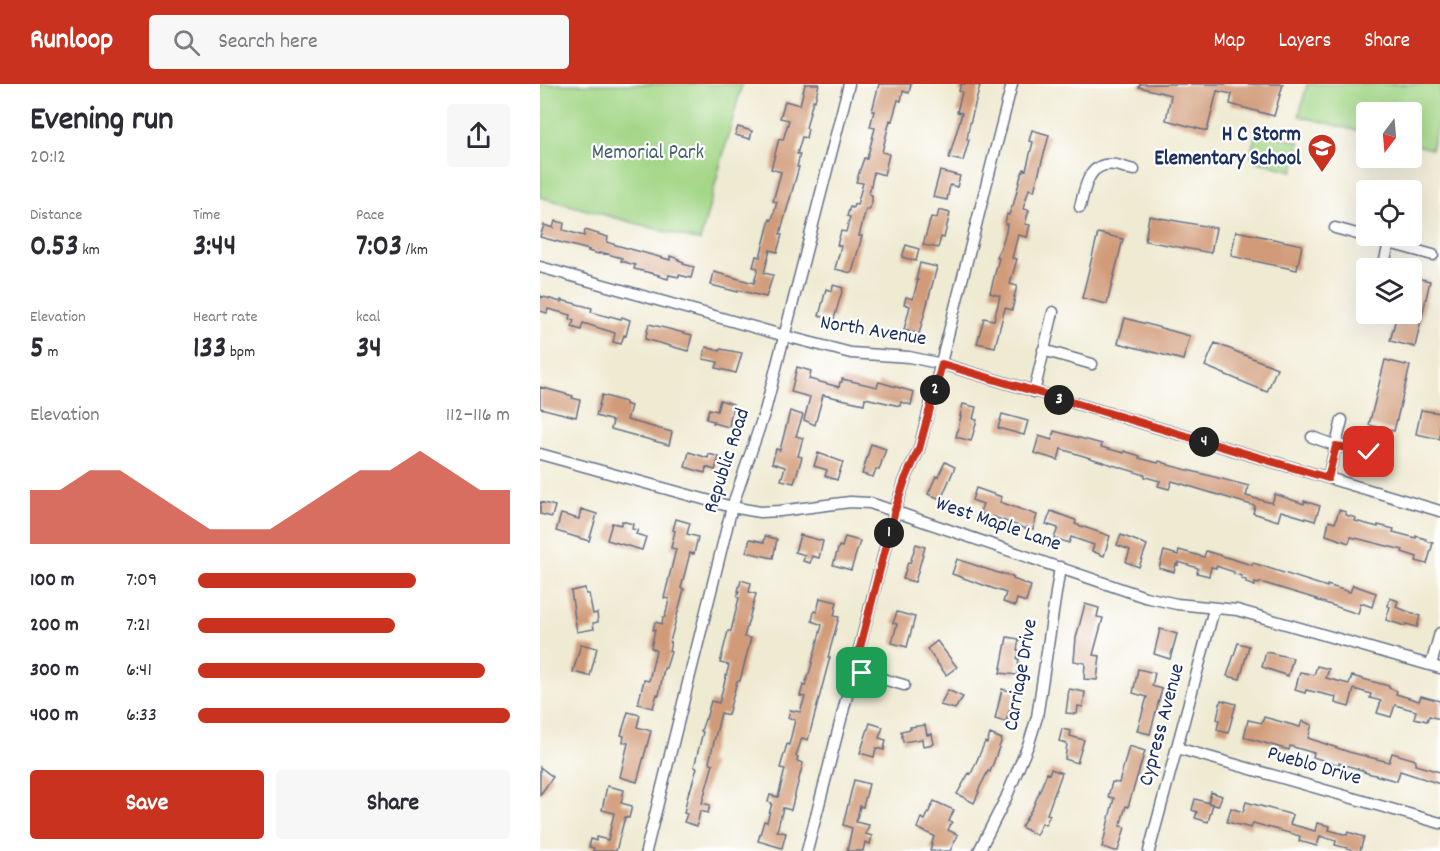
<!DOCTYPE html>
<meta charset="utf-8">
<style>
body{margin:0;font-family:Dekko,sans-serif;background:#f7f7f7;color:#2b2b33;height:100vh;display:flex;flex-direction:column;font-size:22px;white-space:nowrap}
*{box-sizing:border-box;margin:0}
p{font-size:20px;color:#7c7c81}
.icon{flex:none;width:33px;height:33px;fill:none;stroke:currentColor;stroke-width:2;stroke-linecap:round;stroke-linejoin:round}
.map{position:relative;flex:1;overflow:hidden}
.drawer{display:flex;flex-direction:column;background:#fff;width:540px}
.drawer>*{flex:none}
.needle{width:39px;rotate:196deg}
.buttons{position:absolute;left:816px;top:18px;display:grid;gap:12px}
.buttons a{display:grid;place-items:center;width:66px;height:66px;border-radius:6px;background:#fff;box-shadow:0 6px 24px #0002;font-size:30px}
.pin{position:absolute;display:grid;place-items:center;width:51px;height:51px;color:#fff;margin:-26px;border-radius:12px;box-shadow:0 3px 9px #0006}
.km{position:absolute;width:30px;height:30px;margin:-15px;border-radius:50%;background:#222;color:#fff;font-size:16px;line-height:30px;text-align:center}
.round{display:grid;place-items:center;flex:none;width:63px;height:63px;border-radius:6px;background:#f7f7f7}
.overview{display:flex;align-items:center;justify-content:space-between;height:102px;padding:0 30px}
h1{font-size:33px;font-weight:800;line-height:45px}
.metrics{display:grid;grid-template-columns:repeat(3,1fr);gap:9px;height:102px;padding:6px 30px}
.metrics div{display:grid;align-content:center}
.metrics b{font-size:30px;font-weight:800}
.metrics small{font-size:16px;font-weight:400}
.metrics p{font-size:16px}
.chart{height:168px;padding:12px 30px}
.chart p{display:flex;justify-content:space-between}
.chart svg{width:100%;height:108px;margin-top:6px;fill:#c8321e;opacity:.7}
.action{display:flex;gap:12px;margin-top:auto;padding:12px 30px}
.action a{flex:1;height:69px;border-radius:6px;background:#c8321e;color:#fff;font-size:24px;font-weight:800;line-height:69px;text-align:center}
.action a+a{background:#f7f7f7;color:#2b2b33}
ul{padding:0 30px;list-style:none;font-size:20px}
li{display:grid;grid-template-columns:96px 72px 1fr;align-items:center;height:45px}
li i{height:15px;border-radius:8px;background:#c8321e}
header{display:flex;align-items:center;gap:36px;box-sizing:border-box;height:84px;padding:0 30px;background:#c8321e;color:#fff}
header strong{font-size:28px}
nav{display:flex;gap:33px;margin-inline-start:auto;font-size:21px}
.search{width:420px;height:54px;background:#f7f7f7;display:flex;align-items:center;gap:15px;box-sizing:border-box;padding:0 21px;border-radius:6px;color:#7c7c81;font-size:22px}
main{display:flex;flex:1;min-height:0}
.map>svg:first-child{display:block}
.green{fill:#a3d686;stroke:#5f8272;stroke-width:1.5}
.building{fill:#d19b79}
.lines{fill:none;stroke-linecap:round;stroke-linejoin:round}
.street-casing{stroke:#657087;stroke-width:13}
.street{stroke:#fff;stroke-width:10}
.route-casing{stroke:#fff;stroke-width:12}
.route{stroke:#c8321e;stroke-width:8}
.labels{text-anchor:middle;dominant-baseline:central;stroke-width:4.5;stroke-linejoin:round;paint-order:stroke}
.poi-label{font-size:21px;font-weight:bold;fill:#1b2f5e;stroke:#fff;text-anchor:end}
.park-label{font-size:21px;fill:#44616a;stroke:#fff}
.street-label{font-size:21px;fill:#1b2f5e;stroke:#fff}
</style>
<header>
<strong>Runloop</strong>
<div class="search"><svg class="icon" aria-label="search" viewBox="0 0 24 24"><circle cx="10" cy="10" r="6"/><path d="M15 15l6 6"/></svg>Search here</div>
<nav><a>Map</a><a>Layers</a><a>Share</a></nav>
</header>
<main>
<section class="drawer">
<div class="overview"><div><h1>Evening run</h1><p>20:12</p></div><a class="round"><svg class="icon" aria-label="share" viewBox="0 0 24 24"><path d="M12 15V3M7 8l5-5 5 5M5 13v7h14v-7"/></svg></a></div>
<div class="metrics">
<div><p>Distance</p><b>0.53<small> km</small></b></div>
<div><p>Time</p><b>3:44</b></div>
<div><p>Pace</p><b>7:03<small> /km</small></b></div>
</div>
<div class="metrics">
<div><p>Elevation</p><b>5<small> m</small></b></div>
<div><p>Heart rate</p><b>133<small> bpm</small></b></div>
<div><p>kcal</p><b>34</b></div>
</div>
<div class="chart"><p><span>Elevation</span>112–116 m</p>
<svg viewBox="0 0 160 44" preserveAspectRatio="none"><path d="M0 44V22L10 22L20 14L30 14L40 22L50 30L60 38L70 38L80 38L90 30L100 22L110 14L120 14L130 6L140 14L150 22L160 22V44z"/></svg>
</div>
<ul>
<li><b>100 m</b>7:09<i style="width:70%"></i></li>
<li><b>200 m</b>7:21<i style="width:63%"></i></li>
<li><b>300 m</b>6:41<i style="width:92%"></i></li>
<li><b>400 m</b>6:33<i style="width:100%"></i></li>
</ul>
<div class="action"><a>Save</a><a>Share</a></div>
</section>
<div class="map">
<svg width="900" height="767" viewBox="0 0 900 767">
<rect width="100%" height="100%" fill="#fff"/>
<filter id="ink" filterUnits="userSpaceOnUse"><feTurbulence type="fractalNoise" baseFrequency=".0167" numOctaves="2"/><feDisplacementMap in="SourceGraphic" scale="12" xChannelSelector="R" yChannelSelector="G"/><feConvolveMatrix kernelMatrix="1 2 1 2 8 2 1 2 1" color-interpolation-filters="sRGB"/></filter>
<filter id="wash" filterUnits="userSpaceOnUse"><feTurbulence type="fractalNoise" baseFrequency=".008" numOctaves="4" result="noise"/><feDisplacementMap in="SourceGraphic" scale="24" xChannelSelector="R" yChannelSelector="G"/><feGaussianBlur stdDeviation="1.35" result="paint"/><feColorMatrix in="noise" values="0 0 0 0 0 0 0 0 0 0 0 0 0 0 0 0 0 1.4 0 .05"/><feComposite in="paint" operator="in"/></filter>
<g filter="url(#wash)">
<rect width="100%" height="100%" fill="#efead2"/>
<!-- green -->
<path class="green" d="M0,0H202L160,157L0,113Z
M767,0H900V31L891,65L872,60V28H826V49L759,32Z
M722,49L760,58L753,87L715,77L711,70L715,51Z"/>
<g id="blocks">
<!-- building -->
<path class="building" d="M265,0H279L278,4L275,17L273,16L266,44L268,45L266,54L262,53L257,70H260L257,83H259L243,139L240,150L242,151L237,168L230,166L224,189L233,191L226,213L198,206V208L171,201L174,188L214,199L218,184L213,183L216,172L220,173L230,135L232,136L237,118L233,117L241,88L231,85L239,55L243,56L249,36L240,34L245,17L260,21Z
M339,0H371L369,9L363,7L361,17L358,16L352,37L350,36L342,68L349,70L344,91L334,88L329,110L332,111V118L329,126L326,125L319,152H322L312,189L295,185L301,162L297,161L301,147L306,148L310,133L307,132L310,123L313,124L314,120L317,121L323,99L316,98L324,74L327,75L335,44L330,43L334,27H332Z
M421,0H431L440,2L429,43L427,56H429L423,77L409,74L422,29L417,28L422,8L419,7Z
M600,0H743L734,32L690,20L692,10L677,7L667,47L626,36L631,11L599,3Z
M198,43L212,47L210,55L195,51Z
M492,46L509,51L494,107L489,105L483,125L489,126L485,140L490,141L487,153L478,151L472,174L477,175L470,200L477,202L474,213H475L472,226L465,224L455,263L437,259L444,234L454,236L460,212L450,209L459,174H457L459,167H460L466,148L467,140H465L467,130L469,131L472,122H473L481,91L484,85L486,86L493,58L489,57Z
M400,87L420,92L417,103L410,101L407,116L393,113Z
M399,126L410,129L404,154L401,153L398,164L383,161L391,133L397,134Z
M609,132L676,144L671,169L605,157Z
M15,137L24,139L23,146L44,152L45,146L68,153L67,158L76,161L130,176V172L139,175L138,176L144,178L143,180L154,183L151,194L139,191V193L129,191L128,195L118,192L119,191L94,185L95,181L81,177L82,174L64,169V170L59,169V170L48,167L49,166L0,153L4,141L13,144Z
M696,147L762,161L757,186L691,172Z
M558,149L583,155L567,220L542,214Z
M366,161L379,165L376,177L362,173Z
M380,179L397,183L379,250L364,246L370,222L364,220L366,213L373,215L378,196H376Z
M872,193L890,197L875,263L850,257L857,230H872Z
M293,201L303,204L294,235L279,232L286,205L292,207Z
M0,212L21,218V216L52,224L51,228L69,233L70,232L81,235L82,233L90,236L86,252L84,251L81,260L73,258L75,249L43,239L41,246L32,243L34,236L30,235L31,231L8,225L7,229L0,227Z
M585,234L650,252L643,276L578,259Z
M109,240L152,251L148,267L105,255Z
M675,259L737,284L727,308L665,282Z
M166,263L180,267L181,265L202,269L196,289L176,284L178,278L163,275Z
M845,276L870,282L854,347L829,341Z
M257,283L271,287L269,295L299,303L300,298H302V295L337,303L339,298L374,308L371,321L361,318L360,322L325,314L324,320L283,311L275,341L264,336L270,313L251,308Z
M0,303L33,312L32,314L40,316L36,333L0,324Z
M62,311L85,318V320L91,322L87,336L132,348L129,361L71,345L73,337L56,332Z
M180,316L193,320L189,343L173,339L174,337L166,335L169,325L177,327Z
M423,320L436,323L433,335L437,336L431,357L416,353L421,332H420Z
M881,326L900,329V355L876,350Z
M250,327L263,331L256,352L263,354L258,372L262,373L254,399L241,396L245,383L232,379L236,365L240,366Z
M462,330L488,337L484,351L458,344Z
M514,347L562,360L561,363L584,369V367L600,372L599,374L618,379L619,377L628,380V381L709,402L706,412L732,419L735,410L764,420V417L780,422L775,437L741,427L738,437L713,429L715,422L632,397L629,405L618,402L620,397L605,393V391L521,365L518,376L494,369L499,352L512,356Z
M331,360L346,365L339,386L336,385L333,393L322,390Z
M149,368L168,374L169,370L179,373L175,386L166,383L165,389L145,383Z
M278,369L303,378L297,396L285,392L287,386L274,382Z
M405,378L415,383L401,415L388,410L396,392L398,393Z
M436,404L462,413L460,418L497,431L493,445L487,443V445L454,433V435L439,430L443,420L432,416Z
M0,418L15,422L12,433L0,430Z
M41,425L57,430L49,457L16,447L21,430L39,435Z
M799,426L806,428V431L816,434L815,437L838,443V441L854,445L853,448L876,454V452L886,455V457L893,459L887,480L876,477L877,473L862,468L863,466L811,453L809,459L786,451L789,437L795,439Z
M511,427L535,436L536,437L535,440L570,452L564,472L552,467L554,461L531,453L529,459L514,454L518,444L506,440Z
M136,435L150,439L147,450L158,453L154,470L150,469L141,504L144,505L130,558L131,559L129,567L131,568L126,584H124L119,611L117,610L113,624L98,620L104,596L109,597L116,566L111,564L115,546H113L115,538L122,540L123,533H125L129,515L124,514L136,465L131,464L135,447L133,446Z
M82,437L93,440L92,445L98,446L96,450L106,453L102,466L67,456L72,439L81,441Z
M260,451L283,457L279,474L272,472L270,479L263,477L265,471L255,468Z
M581,451L607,461L599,483L586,478L590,466L577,461Z
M225,452L237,455L233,474L206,468L210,455L224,458Z
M305,453L320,457L311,486L293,481L299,462L302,463Z
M376,460L385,463L375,498L363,495L368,478L370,479Z
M639,466L664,473L666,467L712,481L713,479L787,503V501L810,508L813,501L836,509L832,523L821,519L818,530L776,516L777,515L720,498L719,500L715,499V502L706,499V496L701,495L702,492L694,490V488L676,482V484L671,483L669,492L657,489L658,484L638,478V481L636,480L634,488L619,484L624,467L638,471Z
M417,475L461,490V489L474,493L473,495L491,502L486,518L477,515L475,522L463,518L466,509L412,490Z
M201,496L211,499L209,508L216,510L204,553L211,554L200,597H197L188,631L181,629L169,678L173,680L162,719L170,721L168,729L160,727L157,742L144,738L147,730L144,729L149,706L150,707L157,684L154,683L163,648L161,647L165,635H166L171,617L179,619L189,581L180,579L188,547H191L197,522L199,514L197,513L199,507H198Z
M45,504L46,510H49L53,530L57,529L58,538L53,539L54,545L37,548L31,507Z
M280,514L297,518L294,532L299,533L288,573H290L268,656L262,654L256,672L258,673L257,677L263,679L251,726L243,724L237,747L246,749L242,764L218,757L224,737L227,738L232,719L228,718L230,711L238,713L245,685L240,684L247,660L249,661L255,636L248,634L250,626L260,628L265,613L260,612L263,601L265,602L268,590H269L282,541L272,537L274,527L277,528Z
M850,514L858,517L856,523L880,532L877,543L866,540L865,542L846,536L850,523L848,522Z
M545,520L559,524L557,533L563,534L553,571L560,572L557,596L544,595L545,579L534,577L536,554Z
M357,528L375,533L367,563L352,559L357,540L353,539Z
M620,545L637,550L630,575L614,570Z
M467,553L479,555L477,566H479L477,575H479L477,591L460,589Z
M397,557L417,583L406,591L387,565Z
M698,559L709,562L700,595L687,592Z
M41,560L57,564L50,592L33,588Z
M726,568L753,574L748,592L722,583Z
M777,582L789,585L786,594L809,600L812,592L849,602V604L857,607L856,610L879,617L881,612L900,617V635L889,632L887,637L874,634L876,627L855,621L851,633L837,629L841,617L830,614L831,610L814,605L809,623L795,619L796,613L766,606L765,609L755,606L760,588L774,591Z
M598,585L615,589L612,602L622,605L610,650L597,647L607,613L593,609Z
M462,605L475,608L466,638L455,635Z
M529,605L545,608L543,623L538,622L537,630L526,629Z
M408,606L423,613L415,625L400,621Z
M681,616L696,620L688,649L677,646L679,636L677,635Z
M88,628L100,631L97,643L111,647L97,698L80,693L88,659L83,658L84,652L81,651Z
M724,633L760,643L762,637L772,641L768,654L809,668L849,678L852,669L876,676L875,681L900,688V700L860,687L857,697L824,688L825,687L799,679V681L773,673L774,669L750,662L749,666L704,653L708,636L722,639Z
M330,639L343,643L339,654L346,656L344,666L336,664L334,673L320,669Z
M385,641L387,651L392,650L394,660L383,662L382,655L363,658L361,647L371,645L370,643Z
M522,645L531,647L530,652L544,656L537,679L525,675L527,660L519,657Z
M450,650L462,655L450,688L448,687L438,707L439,708L434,719L417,710L429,689L431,690L445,658L447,659Z
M589,662L605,667L588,723L586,722L580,742L585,743L578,767H575L562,763L574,714L568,713L572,698L579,699Z
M0,683L13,693L0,711Z
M511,685L522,689L507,730L510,731L505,741L502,739L496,751L481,743L493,723L507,689L509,690Z
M314,696L329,700L323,723L320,722L316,738L329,741L326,750L332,752L330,760L325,758L323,767H307L312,744L303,741Z
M67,702L84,706L81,719L92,722L89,734L85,733L76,767H53L54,764L49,763L51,755L56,757V753L68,756L74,729L62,726Z
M671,708L682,712L678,722L668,719Z
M655,715L673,720L668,738L655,734L657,728L652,726Z
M394,717L414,726L409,737L412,738L408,746L418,751L410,767H390L394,752L377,744L381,734L385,736Z
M706,718L753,731L750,740L775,747L777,739L790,742L789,746L807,751L808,748L824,753L820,767H811V765L795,761L796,757L780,752L777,762L759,757L760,752L713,739L711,744L687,738L691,724L703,728Z"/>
</g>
</g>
<g filter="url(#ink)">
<use href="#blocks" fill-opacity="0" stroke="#657087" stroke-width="1.5"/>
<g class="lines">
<!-- street casing -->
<g class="street-casing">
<path id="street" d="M540,123C545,104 548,76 576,81C582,82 588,85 594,86
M795,144L893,171
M0,183L245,252L311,269L369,273L402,280L900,427
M843,184L849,159
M503,266L552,280
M494,308L513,228
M772,353L797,362L829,368
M0,370L192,423L220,428L240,427L310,418L330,419L605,513L637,520L697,526L900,584
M788,394L802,336
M891,581L900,549
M314,587L364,601
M637,664L900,739
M106,767L192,423L225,327L309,0
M267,767L355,426L365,396L379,365L472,0
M439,767L466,714L489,659L497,633L520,483
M609,767L674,525"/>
</g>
<!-- street -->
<use href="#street" class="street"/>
</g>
</g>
<g class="lines" filter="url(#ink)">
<!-- route casing -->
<g class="route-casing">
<path id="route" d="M322,589L314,587L355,426L365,396L379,365L402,280L788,394L796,362L829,368"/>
</g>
<!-- route -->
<use href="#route" class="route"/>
</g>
<!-- icons -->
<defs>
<g id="school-pin" transform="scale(1.5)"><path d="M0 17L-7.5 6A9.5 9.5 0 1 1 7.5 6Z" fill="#c8321e" stroke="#fff"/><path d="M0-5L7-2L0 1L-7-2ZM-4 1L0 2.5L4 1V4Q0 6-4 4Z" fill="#fff"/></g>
</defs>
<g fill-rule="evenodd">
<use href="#school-pin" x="782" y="64"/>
</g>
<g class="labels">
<!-- poi labels -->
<g class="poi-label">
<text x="761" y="52">H C Storm<tspan x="761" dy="24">Elementary School</tspan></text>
</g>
<!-- park labels -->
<g class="park-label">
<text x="108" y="70">Memorial Park</text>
</g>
<!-- street labels -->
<g class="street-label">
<text transform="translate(333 248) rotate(9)">North Avenue</text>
<text transform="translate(188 377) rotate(-72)">Republic Road</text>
<text transform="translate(458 441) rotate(19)">West Maple Lane</text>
<text transform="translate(482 591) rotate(-80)">Carriage Drive</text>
<text transform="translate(623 641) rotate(-75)">Cypress Avenue</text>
<text transform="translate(774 683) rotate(16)">Pueblo Drive</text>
</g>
</g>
</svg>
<div class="buttons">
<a><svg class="needle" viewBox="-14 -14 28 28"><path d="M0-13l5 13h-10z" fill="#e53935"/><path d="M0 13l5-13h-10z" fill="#7c7c81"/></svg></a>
<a><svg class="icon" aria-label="locate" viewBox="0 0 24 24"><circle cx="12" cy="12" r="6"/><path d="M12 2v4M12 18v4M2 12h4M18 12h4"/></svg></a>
<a><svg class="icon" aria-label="layers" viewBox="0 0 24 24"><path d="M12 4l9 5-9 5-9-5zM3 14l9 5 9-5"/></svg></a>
</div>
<div class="pin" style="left:322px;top:589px;background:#1e9e55"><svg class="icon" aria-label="arrive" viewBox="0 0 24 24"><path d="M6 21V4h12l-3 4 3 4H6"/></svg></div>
<div class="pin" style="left:829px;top:368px;background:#d93025"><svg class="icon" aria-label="check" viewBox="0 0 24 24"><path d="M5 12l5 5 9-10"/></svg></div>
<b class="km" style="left:349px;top:449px">1</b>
<b class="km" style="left:395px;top:306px">2</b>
<b class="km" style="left:519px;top:316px">3</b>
<b class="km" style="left:664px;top:358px">4</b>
</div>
</main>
